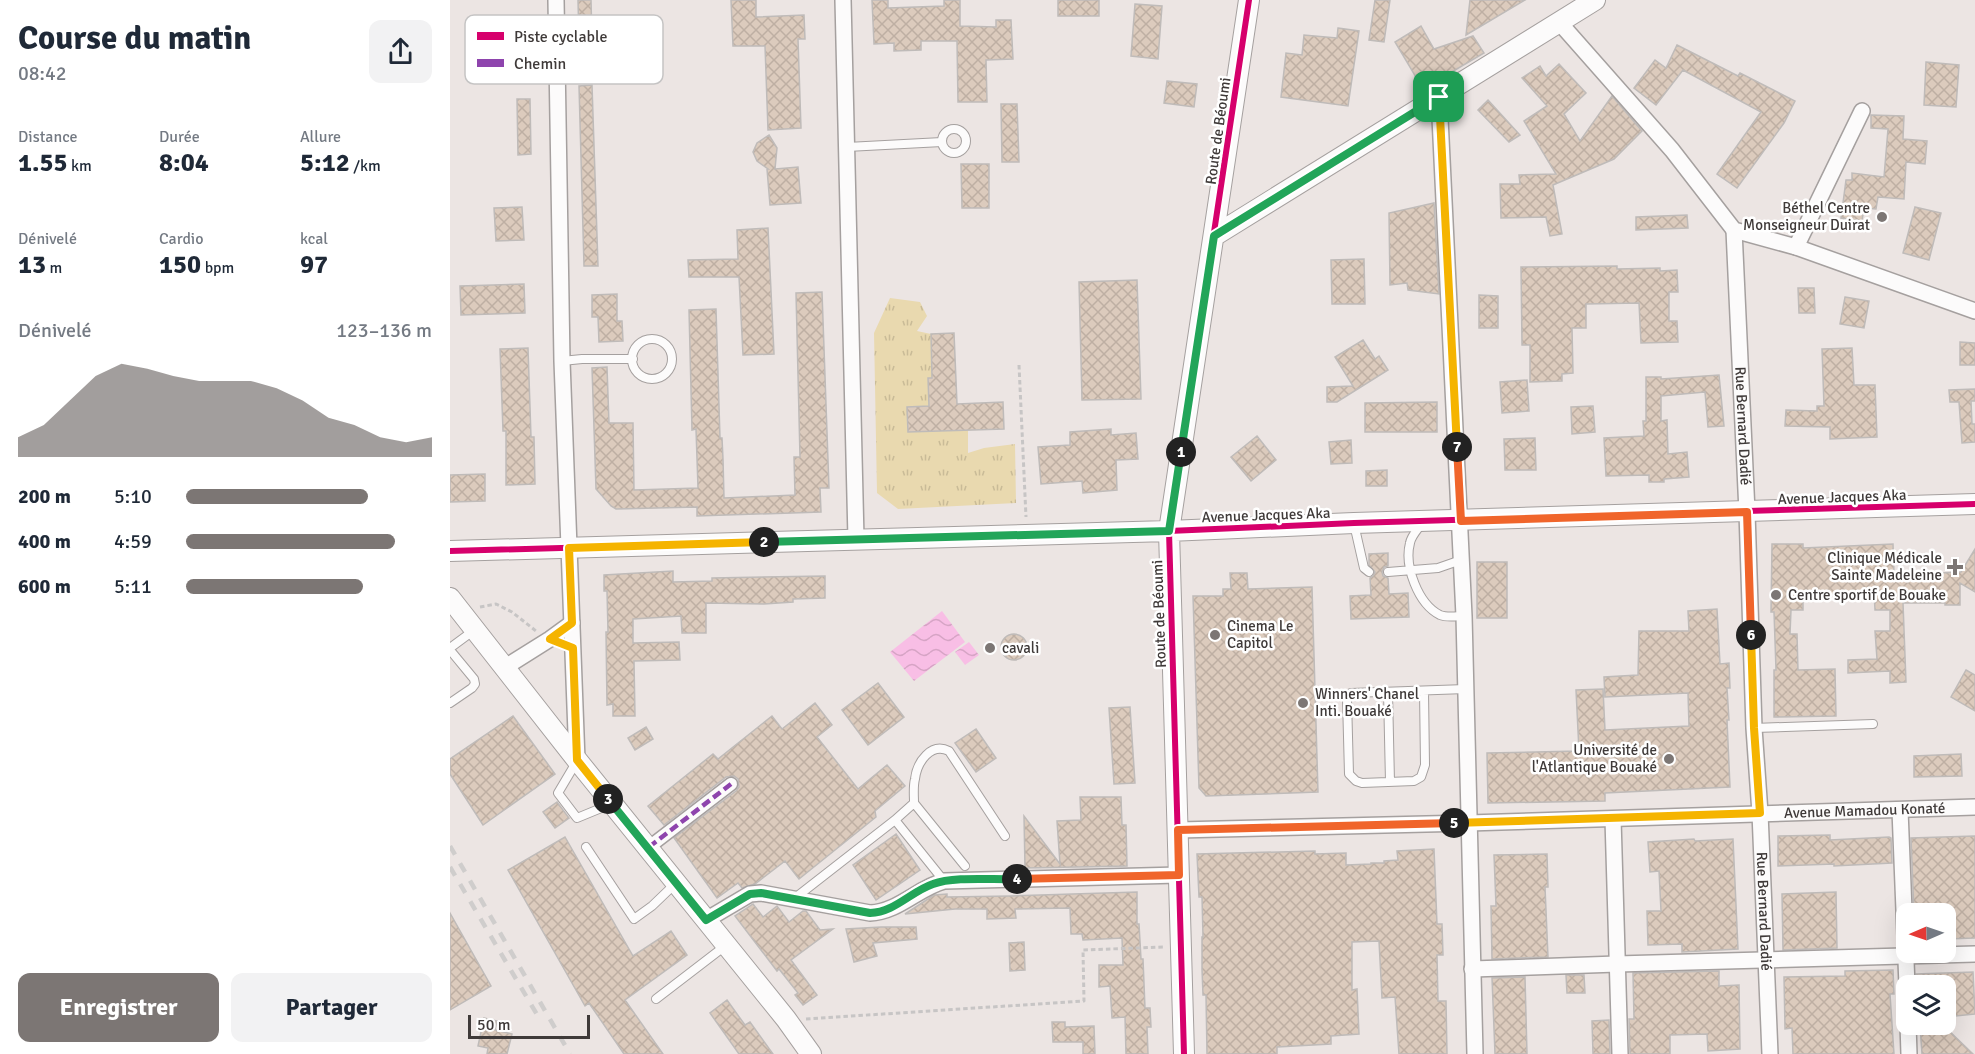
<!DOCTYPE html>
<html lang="fr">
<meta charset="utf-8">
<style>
body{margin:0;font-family:Signika,sans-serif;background:#f2f2f3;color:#1f2937;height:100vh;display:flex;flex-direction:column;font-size:22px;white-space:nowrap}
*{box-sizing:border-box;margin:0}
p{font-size:20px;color:#747a83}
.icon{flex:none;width:33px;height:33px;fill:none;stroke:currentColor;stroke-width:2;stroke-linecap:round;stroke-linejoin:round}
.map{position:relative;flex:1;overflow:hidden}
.details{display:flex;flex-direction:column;background:#fff;width:450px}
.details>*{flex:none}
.needle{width:39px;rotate:268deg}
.controls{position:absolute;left:1446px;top:903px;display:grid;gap:12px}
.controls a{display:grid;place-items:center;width:60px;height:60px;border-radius:12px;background:#fff;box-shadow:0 6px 24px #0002;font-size:30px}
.scale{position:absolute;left:18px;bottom:15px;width:122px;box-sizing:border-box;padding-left:6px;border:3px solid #3f3a39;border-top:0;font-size:16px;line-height:21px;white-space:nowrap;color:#3f3a39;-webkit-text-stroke:4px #fff;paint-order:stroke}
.pin{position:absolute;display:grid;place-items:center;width:51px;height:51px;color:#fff;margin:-26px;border-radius:12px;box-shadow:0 3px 9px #0006}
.km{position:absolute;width:30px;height:30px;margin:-15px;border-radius:50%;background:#222;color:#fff;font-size:16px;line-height:30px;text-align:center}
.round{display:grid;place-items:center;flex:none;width:63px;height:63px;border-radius:12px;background:#f2f2f3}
.head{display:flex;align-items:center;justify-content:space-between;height:102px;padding:0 18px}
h1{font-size:33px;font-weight:700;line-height:45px}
.figures{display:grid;grid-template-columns:repeat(3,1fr);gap:9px;height:102px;padding:6px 18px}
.figures div{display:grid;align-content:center}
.figures b{font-size:26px;font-weight:700}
.figures small{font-size:16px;font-weight:400}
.figures p{font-size:16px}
.chart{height:168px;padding:12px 18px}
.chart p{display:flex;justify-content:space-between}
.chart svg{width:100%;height:108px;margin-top:6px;fill:#7c7674;opacity:.7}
.button{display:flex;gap:12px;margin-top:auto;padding:12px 18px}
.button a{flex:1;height:69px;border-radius:12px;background:#7c7674;color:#fff;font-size:24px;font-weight:700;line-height:69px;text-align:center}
.button a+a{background:#f2f2f3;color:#1f2937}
ul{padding:0 18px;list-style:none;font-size:20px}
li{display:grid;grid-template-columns:96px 72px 1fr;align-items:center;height:45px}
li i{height:15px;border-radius:8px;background:#7c7674}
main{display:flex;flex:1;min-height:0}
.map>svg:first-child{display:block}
.grass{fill:url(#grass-tufts)}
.water{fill:url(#water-waves)}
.building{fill:url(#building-cross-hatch);stroke:#bfbbb9;stroke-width:1.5}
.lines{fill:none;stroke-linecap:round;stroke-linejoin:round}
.service-casing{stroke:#a5a09f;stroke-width:10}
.pedestrian-casing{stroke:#a5a09f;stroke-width:15}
.minor-casing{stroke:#a5a09f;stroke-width:18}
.tertiary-casing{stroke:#a5a09f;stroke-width:22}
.path{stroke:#c7c5c5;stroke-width:3;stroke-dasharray:4.5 3;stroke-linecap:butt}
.service{stroke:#fcfbfb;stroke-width:8}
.pedestrian{stroke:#fcfbfb;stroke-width:12}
.minor{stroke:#fcfbfb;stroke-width:15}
.tertiary{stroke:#fcfbfb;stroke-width:20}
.rail{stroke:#cfcdcc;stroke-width:4.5;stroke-dasharray:10 10;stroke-linecap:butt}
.quiet{stroke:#8e44ad;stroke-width:4.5;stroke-dasharray:9 4.5;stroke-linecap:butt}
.cycleway-casing{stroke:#fff;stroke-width:10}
.cycleway{stroke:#d6006c;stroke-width:6}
.split-1-casing{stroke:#fff;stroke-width:12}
.split-2-casing{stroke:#fff;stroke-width:12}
.split-3-casing{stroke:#fff;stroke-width:12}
.split-4-casing{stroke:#fff;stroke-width:12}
.split-5-casing{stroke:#fff;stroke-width:12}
.split-6-casing{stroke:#fff;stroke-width:12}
.split-7-casing{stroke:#fff;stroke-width:12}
.split-8-casing{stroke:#fff;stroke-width:12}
.split-1{stroke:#22a559;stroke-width:8}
.split-2{stroke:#22a559;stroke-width:8}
.split-3{stroke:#f5b400;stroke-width:8}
.split-4{stroke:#22a559;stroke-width:8}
.split-5{stroke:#f0652b;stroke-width:8}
.split-6{stroke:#f5b400;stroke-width:8}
.split-7{stroke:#f0652b;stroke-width:8}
.split-8{stroke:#f5b400;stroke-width:8}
.poi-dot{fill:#7c7674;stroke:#fff;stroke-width:2}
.labels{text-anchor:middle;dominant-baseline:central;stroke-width:5;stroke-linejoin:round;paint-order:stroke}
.street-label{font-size:15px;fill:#3f3a39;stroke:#fff}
.poi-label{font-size:15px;fill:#3f3a39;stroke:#fff;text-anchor:start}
.key{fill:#fff;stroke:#c5c4c4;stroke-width:1.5}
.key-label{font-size:16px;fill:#3f3a39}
</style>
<main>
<section class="details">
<div class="head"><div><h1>Course du matin</h1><p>08:42</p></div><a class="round"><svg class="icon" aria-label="share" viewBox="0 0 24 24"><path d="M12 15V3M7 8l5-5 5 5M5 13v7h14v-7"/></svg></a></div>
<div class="figures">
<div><p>Distance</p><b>1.55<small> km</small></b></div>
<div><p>Durée</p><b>8:04</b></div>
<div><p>Allure</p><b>5:12<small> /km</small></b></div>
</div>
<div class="figures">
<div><p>Dénivelé</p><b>13<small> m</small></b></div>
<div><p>Cardio</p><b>150<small> bpm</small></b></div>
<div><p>kcal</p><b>97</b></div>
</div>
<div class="chart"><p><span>Dénivelé</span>123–136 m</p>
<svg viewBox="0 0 160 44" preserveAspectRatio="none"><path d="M0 44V36L10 31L20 21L30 11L40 6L50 8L60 11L70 13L80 13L90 13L100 16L110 21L120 28L130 31L140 36L150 38L160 36V44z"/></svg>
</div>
<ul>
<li><b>200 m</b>5:10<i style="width:74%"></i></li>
<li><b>400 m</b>4:59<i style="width:85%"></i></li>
<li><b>600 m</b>5:11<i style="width:72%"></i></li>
</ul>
<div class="button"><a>Enregistrer</a><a>Partager</a></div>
</section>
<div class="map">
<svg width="1525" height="1054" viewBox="0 0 1525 1054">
<defs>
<pattern id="grass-tufts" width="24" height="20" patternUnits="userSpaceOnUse" patternTransform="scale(1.5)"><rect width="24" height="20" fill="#e9d9af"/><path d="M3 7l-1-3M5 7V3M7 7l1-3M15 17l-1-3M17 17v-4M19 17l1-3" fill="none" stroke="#c9bb97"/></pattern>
<pattern id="water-waves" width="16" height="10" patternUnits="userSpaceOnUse" patternTransform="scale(1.5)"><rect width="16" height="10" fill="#f8bee5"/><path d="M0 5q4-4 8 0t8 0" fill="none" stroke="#d6a4c5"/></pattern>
<pattern id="building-cross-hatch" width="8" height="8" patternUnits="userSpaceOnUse" patternTransform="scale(1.5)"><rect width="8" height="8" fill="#dccbbd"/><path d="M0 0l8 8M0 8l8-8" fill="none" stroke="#beafa3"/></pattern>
</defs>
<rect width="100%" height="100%" fill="#ece5e3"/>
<!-- grass -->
<path class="grass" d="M440,298L470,302L477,316L467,331L481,334L482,378H478L479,406L457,407L458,432L518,430V453L534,448L565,444L566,503L448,509L427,493L424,333Z"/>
<!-- water -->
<path class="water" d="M492,611L515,642L464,681L440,652Z
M519,642L529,655L515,665L505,652Z"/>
<!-- building -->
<path class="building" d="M128,0H141L142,40L129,41Z
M281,0H306V17L354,15L355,39H348L351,128L318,130L315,46H283Z
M422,0H438V8L494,6V0H510V26L546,27V20H561L563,59L536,60L537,102H508L507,41H471V50L444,51V43L424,44Z
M608,0H649V16H608Z
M925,0H940L934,42L919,40Z
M1020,0H1075L1016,35Z
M685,4L712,6L708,59L681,56Z
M971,26L984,49L1023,36L1034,53L973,89L945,42Z
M888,28L909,31L898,106L831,97L836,53L852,55L854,35L887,38Z
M1227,45L1288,76L1290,73L1345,101L1334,123L1287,188L1267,174L1311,112L1233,70L1206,105L1184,88L1205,60L1216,68Z
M1476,62L1509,65L1506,107L1474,105Z
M1109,64L1136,93L1114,114L1130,141L1162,96L1192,131L1164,159L1103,185L1112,234L1100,236L1096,217L1051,218L1050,184H1070L1069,175L1106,174L1074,121L1097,106L1072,78L1090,66L1096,76Z
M717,81L747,84L744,107L714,103Z
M142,85L148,266H134L129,86Z
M67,99H80L81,154L68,155Z
M1038,100L1070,135L1059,142L1028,110Z
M551,104H567L569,162H552Z
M1421,115L1454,116L1453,139L1477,141L1475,164L1456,162L1454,199L1428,197L1426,209L1414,208L1412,221L1391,218L1396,180H1402V173L1434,177L1438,129L1421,128Z
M319,135L327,148L325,169L348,167L351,203L320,205L317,169H318L307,161L303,152L307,143Z
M511,164H539V208H512Z
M984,203L989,294L958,290L957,283L940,285L939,213Z
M72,207L74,240L46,241L44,208Z
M1465,207L1491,213L1479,260L1453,253Z
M1237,215L1238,228L1186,230V217Z
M318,228L324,354L293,355L289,277H239L238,260L288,259L287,230Z
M914,259L915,304H882L881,260Z
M1167,266V269L1210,268V271L1227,270L1228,292H1219V321H1227L1228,342L1191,343L1189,303L1136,304V328H1122L1123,373L1112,374V381L1080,382V345H1072L1071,267Z
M687,280L691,399L632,400L629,282Z
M74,284L75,313L11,315L10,286Z
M1348,288H1364L1365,313H1349Z
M372,292L379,488H370L371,512L247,516V507L166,509L161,506L146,489L142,368L157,367L159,423H183L184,490L248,488L246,429L242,430L239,310L266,309L270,438H272L273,459L274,498L345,495L344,457H350L346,293Z
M167,294V321H172L173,341L149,342L148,317H142V295Z
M1029,295L1048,296V328H1029Z
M1395,297L1419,301L1414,328L1390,324Z
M504,333L507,404L553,402L554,429L458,432L457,407L479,406L478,378H482L481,334Z
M913,340L925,359L929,356L938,370L887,402H877V387L903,386L885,357Z
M1510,342L1525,343V365H1510Z
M78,348L81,437H84L85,484L56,485V431H53L50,349Z
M1402,348L1404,385H1425L1427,437L1380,439V427L1335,426L1336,410L1367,411V406H1374L1372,349Z
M1269,375L1274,426L1258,427L1255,392L1211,396V421L1217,420L1218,454L1237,452L1239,477L1214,479V482H1199V475L1156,476L1154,438L1194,436L1193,421H1196V377H1211V379Z
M1077,380L1079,411L1052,413L1050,382Z
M1525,389V401H1521L1522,424H1525V442L1512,443L1509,402H1500L1499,390Z
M987,402V432H915V403Z
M1143,406L1145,432L1122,434L1121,407Z
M661,429V435L686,433L688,459L666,460L667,490L633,493L632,481L591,484L588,447L620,445V432Z
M807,436L826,460L801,481L781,457Z
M1085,438L1086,470H1055L1054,439Z
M901,440L902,463L881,464L879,442Z
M937,470V486H916V471Z
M35,474V501L0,502V475Z
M1322,544H1353V548L1443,544L1444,573H1452V577H1490V573L1511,572L1525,549V592L1510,583V605H1495V603H1453L1456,682L1440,683V671L1398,673V660L1427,659L1425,631H1440V610H1425L1424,592L1378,594V600H1353V610H1341L1340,634H1347L1348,670L1385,669L1386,716L1324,717V670H1326L1324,612H1321Z
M938,553V566L934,567L932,572L933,576L938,578L939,594L958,593L959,617L901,619L900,596L921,595L920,578L923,576L925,572L919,565V554Z
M1027,562H1057V618H1027Z
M223,571V582L262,581V578L375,576V598L343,599V602L314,604L256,603V633H232L231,616L183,619V643L229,642L230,660L184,661L185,716H163V704L157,705L156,632H158L157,591H154V575Z
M780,573H797L798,589L862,587L868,792L756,796L749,788L743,596H773V589H781Z
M1267,609L1270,664L1279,663L1280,688H1277L1279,720H1277L1280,787L1155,793V801L1038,803L1037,753L1129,751L1126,690L1153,689L1155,730L1239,726L1238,693L1155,697L1154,677L1188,675L1189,631H1239L1238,611Z
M551 647a13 13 0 1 1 26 0a13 13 0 1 1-26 0Z
M1516,670L1525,675V711L1501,697Z
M428,683L454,717L418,745L392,710Z
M365,703L382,725L367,737L408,789L437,765L455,786L425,811L426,817L349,879L335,861L305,884L292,888L288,883L267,898L224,838L286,791L289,787L288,779L284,776L276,777L214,825L198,806L263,754L268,759L322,716L332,729Z
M680,707L685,783L664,784L659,708Z
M63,716L105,774L33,825L0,774V759Z
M196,727L203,739L185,750L178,738Z
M526,729L546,758L526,772L505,743Z
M1511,754L1512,776L1464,777V756Z
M630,797H671L672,825H676L677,866L575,868L574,816L610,864L607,821L631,820Z
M107,802L119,818L105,828L93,812Z
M446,834L470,870L426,900L403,865Z
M1380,835V840L1439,837L1441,838L1442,863L1384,866V864L1328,866V836Z
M1525,836V938L1496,939V914H1464L1461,838Z
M115,837L183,956L221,931L237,955L175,1000L213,1054H174L139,1003L135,1006L58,870Z
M1244,839L1245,841L1283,839L1288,949L1232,952V944L1198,945L1197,911H1211L1209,871L1200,872L1198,842Z
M984,849L987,924H992L993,955H987L988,1001H996L997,1054H949L945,997L932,998L929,941L902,942V990L907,989L909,1034L881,1036V1044L827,1047V1054H757L756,995H753L752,969V937H753L752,897H749L747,854L865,851V854L896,853V865L921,864V863H934V861L948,860L947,851Z
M1097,854L1098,887H1095L1098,957L1042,959L1041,906H1046L1044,855Z
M687,892V924H689L691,959H693L695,1008H700L701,1027H697L698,1054H676L675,1017L662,1018L660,986L649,987V965H673L672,938L633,940L632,934H621L620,908L565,909L566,918L537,919V909H505L455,914L484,895L497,894V897L561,896Z
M1386,892L1387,948L1333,950L1332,894Z
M303,904L313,917L327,906L339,922L353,911H356L370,930L383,929L341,960L367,995L353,1005L345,995L348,993L329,969L327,971L285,916Z
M0,913L41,986L0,1010Z
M431,927H466L467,939L423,943L427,956L404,962L396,929Z
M574,942L575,970L560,971L559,943Z
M1443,970L1444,994H1440L1444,1054H1343L1342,1028L1335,1029L1334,977L1395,976V971Z
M1269,971V986L1289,985L1290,1049L1258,1051L1257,1034L1220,1035V1054H1180L1179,1019H1184L1183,973Z
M1523,972L1525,1014L1496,1017V986H1467L1466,974Z
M1116,975H1134L1135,993H1117Z
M1075,977L1077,1054H1045L1042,978Z
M277,1000L295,1025L300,1022L323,1054H289L260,1013Z
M34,1018L47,1021L45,1030L62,1034L57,1054H37L38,1048L28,1046Z
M1159,1020L1160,1054H1143L1142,1021Z
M602,1022H615V1027L644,1026L645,1054H633V1042H603Z
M1493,1025L1523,1054H1472L1470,1026Z"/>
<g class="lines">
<!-- service casing -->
<g class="service-casing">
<path id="service" d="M492 141a12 12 0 1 1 24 0a12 12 0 1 1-24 0Z
M397,147L492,142
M182 359a20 20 0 1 1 40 0a20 20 0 1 1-40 0Z
M112,361L132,359H183
M972,523C968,529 961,536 960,543C954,566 968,604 990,615C997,618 1007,616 1014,616
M904,524L914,568L919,572
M938,572L988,568L1011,560
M0,648L23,631
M0,650L24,679L25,684L22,688L0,703
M974,691L975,765L971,777L964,781L912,783L906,781L899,774L897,699L901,693C940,692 978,690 1016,689
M938,692L940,782
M1304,728L1423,724
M127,761L108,793L127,818L161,804
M464,803L515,866
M445,820L494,881
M136,847L184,919L202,906L226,883
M345,898L445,820L464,803C464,795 463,786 465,779C467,762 481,742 499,751L555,836
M206,999L275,946"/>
</g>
<!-- pedestrian casing -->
<g class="pedestrian-casing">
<path id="pedestrian" d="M199,847L281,784"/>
</g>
<!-- minor casing -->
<g class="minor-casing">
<g id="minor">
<path d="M106,0L112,361L127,760"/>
<path d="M393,0L406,539"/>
<path d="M1109,22L1222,150L1284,230L1346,247L1525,311"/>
<path d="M989,97L1014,616L1025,1054"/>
<path id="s1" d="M1284,230L1297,512L1304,728L1310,813L1320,1054"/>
<path d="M1346,247L1412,111"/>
<path d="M54,668L100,639L122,623"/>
<path d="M1450,810L1457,986"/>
<path d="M1163,819L1170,1054"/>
<path id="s2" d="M728,830L1018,823L1525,807"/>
<path d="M256,920L300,894L311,893L420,913C448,912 468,888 494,881L729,875"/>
<path d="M1022,969L1167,964L1525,954"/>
<path d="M1458,1024L1459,1054"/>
</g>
</g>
<!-- tertiary casing -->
<g class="tertiary-casing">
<path id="tertiary" d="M764,236L1145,0
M0,551L719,531L904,523L1525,504
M0,598L127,760L336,1019L361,1054
M734,1054L719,531L799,0"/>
</g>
<!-- path -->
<path class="path" d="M569,365L576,517
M30,607L46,604L62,612L86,631
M356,1019L634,1001L633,950L714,947"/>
<!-- service -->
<use href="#service" class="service"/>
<!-- pedestrian -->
<use href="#pedestrian" class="pedestrian"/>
<!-- minor -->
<use href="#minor" class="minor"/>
<!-- tertiary -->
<use href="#tertiary" class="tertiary"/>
<!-- rail -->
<path class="rail" d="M0,846L120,1054
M0,867L89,1018"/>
<!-- quiet -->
<path class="quiet" d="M199,847L281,784"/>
<!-- cycleway casing -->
<g class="cycleway-casing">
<path id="cycleway" d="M0,551L719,531L904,523L1525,504
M734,1054L719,531L799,0"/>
</g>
<!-- cycleway -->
<use href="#cycleway" class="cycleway"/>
</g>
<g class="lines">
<!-- split-1 casing -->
<g class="split-1-casing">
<path id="split-1" d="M731,452L764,236L989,97"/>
</g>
<!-- split-2 casing -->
<g class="split-2-casing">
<path id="split-2" d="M314,542L719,531L731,452"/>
</g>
<!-- split-3 casing -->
<g class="split-3-casing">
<path id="split-3" d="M158,799L127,760L123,648L100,639L122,623L119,548L314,542"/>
</g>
<!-- split-4 casing -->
<g class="split-4-casing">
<path id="split-4" d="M158,799L256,920L300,894L311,893L420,913C445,912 460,892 483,884C504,876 543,880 567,879"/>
</g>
<!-- split-5 casing -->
<g class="split-5-casing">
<path id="split-5" d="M567,879L729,875L728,830L1004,823"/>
</g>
<!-- split-6 casing -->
<g class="split-6-casing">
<path id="split-6" d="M1004,823L1310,813L1304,728L1301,635"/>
</g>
<!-- split-7 casing -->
<g class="split-7-casing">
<path id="split-7" d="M1007,447L1011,521L1297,512L1301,635"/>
</g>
<!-- split-8 casing -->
<g class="split-8-casing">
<path id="split-8" d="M989,97L1007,447"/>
</g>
<!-- split-1 -->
<use href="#split-1" class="split-1"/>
<!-- split-2 -->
<use href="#split-2" class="split-2"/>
<!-- split-3 -->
<use href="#split-3" class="split-3"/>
<!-- split-4 -->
<use href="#split-4" class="split-4"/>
<!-- split-5 -->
<use href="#split-5" class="split-5"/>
<!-- split-6 -->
<use href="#split-6" class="split-6"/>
<!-- split-7 -->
<use href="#split-7" class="split-7"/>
<!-- split-8 -->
<use href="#split-8" class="split-8"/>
</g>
<!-- markers -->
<g class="poi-dot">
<circle cx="1432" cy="217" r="6"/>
<path d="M1502 558h6v6h6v6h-6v6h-6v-6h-6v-6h6z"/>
<circle cx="1326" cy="595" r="6"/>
<circle cx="765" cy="635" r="6"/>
<circle cx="540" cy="648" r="6"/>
<circle cx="853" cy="703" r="6"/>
<circle cx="1219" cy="759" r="6"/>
</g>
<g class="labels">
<!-- street labels -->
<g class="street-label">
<text transform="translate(768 131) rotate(-82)">Route de Béoumi</text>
<text stroke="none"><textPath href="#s1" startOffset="196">Rue Bernard Dadié</textPath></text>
<text transform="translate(1392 497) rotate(-2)">Avenue Jacques Aka</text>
<text transform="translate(816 515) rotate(-2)">Avenue Jacques Aka</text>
<text transform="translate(709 614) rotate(-92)">Route de Béoumi</text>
<text stroke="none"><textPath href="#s2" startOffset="687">Avenue Mamadou Konaté</textPath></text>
<text stroke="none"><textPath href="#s1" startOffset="682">Rue Bernard Dadié</textPath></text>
</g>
<!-- poi labels -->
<g class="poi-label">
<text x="1420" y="208" text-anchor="end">Béthel Centre<tspan x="1420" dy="17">Monseigneur Duirat</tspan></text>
<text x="1492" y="558" text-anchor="end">Clinique Médicale<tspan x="1492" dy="17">Sainte Madeleine</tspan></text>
<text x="1338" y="595">Centre sportif de Bouake</text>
<text x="777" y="626">Cinema Le<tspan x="777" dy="17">Capitol</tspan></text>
<text x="552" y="648">cavali</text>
<text x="865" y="694">Winners' Chanel<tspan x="865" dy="17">Inti. Bouaké</tspan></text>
<text x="1207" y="750" text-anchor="end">Université de<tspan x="1207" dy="17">l'Atlantique Bouaké</tspan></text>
</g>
</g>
<!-- legend -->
<rect x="15" y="15" width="198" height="69" rx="9" class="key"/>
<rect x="27" y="32" width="27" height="8" fill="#d6006c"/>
<rect x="27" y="59" width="27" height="8" fill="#8e44ad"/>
<g class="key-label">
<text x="64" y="42">Piste cyclable</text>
<text x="64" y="69">Chemin</text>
</g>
</svg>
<div class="controls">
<a><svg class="needle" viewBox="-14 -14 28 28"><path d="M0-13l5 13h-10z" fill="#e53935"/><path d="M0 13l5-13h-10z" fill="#747a83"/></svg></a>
<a><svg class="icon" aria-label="layers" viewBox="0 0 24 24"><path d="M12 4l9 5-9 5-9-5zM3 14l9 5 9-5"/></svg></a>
</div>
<div class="scale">50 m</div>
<div class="pin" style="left:989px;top:97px;background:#1e9e55"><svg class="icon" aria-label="arrive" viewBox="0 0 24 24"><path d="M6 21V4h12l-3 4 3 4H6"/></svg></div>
<b class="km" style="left:731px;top:452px">1</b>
<b class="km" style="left:314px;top:542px">2</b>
<b class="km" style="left:158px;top:799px">3</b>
<b class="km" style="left:567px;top:879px">4</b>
<b class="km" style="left:1004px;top:823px">5</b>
<b class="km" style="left:1301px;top:635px">6</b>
<b class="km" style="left:1007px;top:447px">7</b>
</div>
</main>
